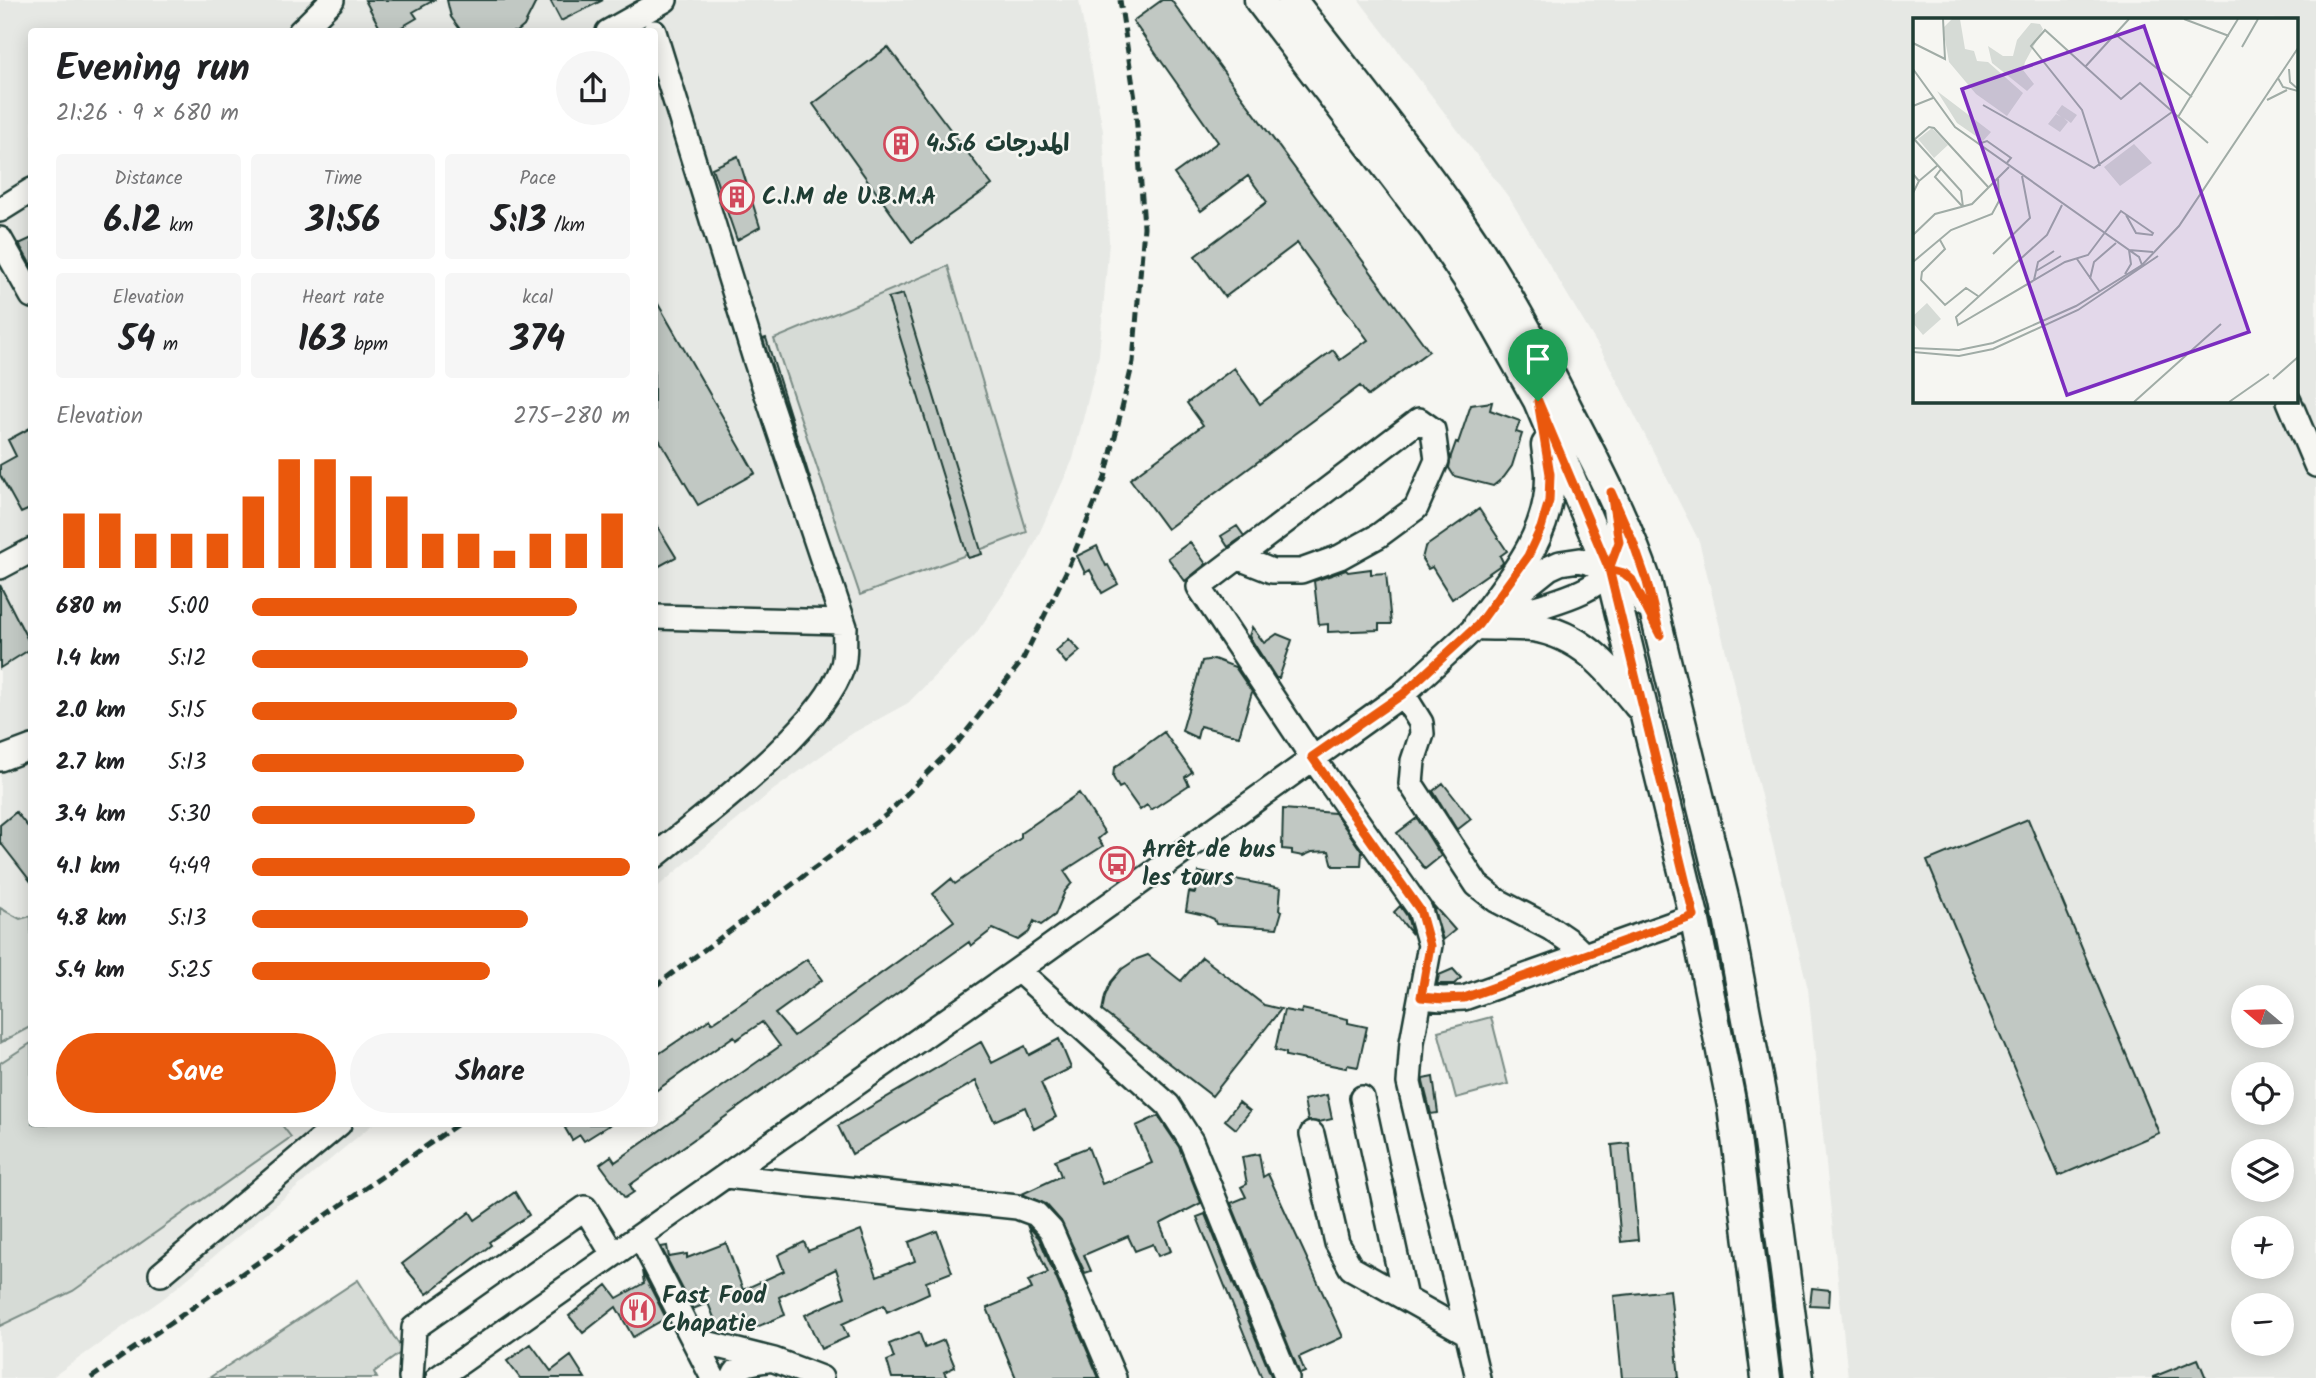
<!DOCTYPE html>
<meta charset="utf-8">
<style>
body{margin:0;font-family:Kalam,"Playpen Sans Arabic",sans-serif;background:#f6f6f6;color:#202124;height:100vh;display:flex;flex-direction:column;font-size:26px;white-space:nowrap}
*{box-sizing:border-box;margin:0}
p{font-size:23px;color:#757577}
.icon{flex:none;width:38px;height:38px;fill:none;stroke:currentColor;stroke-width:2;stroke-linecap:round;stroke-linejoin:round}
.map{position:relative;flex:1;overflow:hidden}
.details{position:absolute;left:28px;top:28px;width:630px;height:1099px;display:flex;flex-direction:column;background:#fff;border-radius:7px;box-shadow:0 4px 18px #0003}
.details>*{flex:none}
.needle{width:46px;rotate:289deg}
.buttons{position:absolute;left:2231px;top:985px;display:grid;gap:14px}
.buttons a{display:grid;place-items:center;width:63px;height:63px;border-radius:50%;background:#fff;box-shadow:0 4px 18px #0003;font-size:35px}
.pin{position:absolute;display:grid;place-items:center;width:60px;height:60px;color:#fff;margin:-72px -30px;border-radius:50% 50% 50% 0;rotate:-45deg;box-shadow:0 0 7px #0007}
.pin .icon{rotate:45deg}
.round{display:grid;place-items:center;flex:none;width:74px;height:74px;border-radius:37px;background:#f6f6f6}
.summary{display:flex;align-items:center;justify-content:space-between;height:119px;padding:0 28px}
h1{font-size:38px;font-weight:700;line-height:52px}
.figures{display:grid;grid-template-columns:repeat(3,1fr);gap:10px;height:119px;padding:7px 28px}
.figures div{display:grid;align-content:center;border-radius:7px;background:#f6f6f6;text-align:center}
.figures b{font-size:35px;font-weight:700}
.figures small{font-size:19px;font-weight:400}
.figures p{font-size:19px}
.chart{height:196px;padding:14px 28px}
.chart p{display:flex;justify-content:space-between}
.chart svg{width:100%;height:126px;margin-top:7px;stroke:#ea580c;stroke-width:6}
.button{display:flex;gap:14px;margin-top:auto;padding:14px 28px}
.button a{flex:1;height:80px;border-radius:42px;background:#ea580c;color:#fff;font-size:28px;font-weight:700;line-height:80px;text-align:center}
.button a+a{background:#f6f6f6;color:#202124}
ul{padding:0 28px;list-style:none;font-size:23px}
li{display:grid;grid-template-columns:112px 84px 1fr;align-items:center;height:52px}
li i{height:18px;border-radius:9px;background:#ea580c}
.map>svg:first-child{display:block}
.built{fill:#e6e8e4;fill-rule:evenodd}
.green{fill:#d6dbd6;stroke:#7a8c85;stroke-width:2}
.building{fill:#c1c8c3;stroke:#1f3d34;stroke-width:2}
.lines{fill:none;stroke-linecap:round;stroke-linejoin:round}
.minor-casing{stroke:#1f3d34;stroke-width:28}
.major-casing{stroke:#1f3d34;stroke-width:33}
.minor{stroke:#f6f6f2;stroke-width:23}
.major{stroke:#f6f6f2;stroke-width:28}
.rail{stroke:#1f3d34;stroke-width:5;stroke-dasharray:10 5;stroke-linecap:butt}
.route-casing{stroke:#fff;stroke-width:14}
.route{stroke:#ea580c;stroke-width:9}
.labels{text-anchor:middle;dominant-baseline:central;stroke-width:5;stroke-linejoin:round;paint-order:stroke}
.poi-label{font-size:24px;font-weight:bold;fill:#1f3d34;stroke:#f6f6f2;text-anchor:start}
.inset-road{fill:none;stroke:#a0aca6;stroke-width:2}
.view{fill:#7b2cbf;fill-opacity:0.15;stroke:#7b2cbf;stroke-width:3.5}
.inset-edge{fill:none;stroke:#1f3d34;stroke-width:3.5}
</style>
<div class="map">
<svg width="2316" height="1378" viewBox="0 0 2316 1378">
<rect width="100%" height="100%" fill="#f6f6f2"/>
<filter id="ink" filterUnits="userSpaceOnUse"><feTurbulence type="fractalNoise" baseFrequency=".0143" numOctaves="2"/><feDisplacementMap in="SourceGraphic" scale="14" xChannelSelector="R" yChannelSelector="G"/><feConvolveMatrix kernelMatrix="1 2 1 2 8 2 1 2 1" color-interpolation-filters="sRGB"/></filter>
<g filter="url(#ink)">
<!-- built -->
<path class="built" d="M0,0H1079L1103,131L1109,242L1099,355L1073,459L1028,558L975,635L908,703L853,733L772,791L655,889L654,32H32V1124H373L164,1298L51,1378H0Z
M1359,0H2316V1378H1848L1808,989L1699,541L1606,359L1510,199ZM1915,19H2297V401H1915ZM2244,998H2282V1036H2244ZM2244,1074H2282V1113H2244ZM2244,1152H2282V1190H2244ZM2244,1228H2282V1267H2244ZM2244,1306H2282V1344H2244Z"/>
<!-- green -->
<path class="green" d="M948,266L1027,532L860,595L774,339Z
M0,908L20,919L31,916L32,1026L0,1043Z
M1491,1017L1508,1084L1456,1098L1438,1031Z
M31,1043L32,1124H281L291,1137L73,1291L0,1326V1063Z
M358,1280L403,1351L374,1372L377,1378H209Z"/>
<!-- building -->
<path class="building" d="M365,0H434L413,12L417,18L393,32H382Z
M447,0H537L524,26L517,32H462L451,17Z
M550,0H603L561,21Z
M1162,0H1171L1429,351L1368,396L1360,386L1167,529L1130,479L1203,425L1187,403L1234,368L1260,404L1333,350L1340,360L1368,340L1297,243L1225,297L1195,256L1267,202L1248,176L1201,211L1174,174L1218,142L1133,21Z
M888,47L992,185L912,242L813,104Z
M738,156L760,227L737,240L712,168Z
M32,238V267L19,244Z
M903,294L982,554L968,558L888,298Z
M654,297L755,473L698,505L654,431Z
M766,338L812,485L768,355L763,339Z
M1492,402L1490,410L1520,421L1516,432L1522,434L1512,466L1504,477L1493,486L1454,476L1449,468L1451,456L1456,442L1458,443L1471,405Z
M32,427V508L21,513L0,475V465L16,456L8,440Z
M1479,509L1507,551L1500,556L1503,562L1502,564L1452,599L1432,567L1428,569L1422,559L1425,547Z
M654,521L676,557L654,569Z
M1237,526L1244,536L1228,547L1221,536Z
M1190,542L1206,564L1185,581L1168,558Z
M1097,546L1106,566L1108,565L1118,584L1102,593L1090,570L1085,573L1077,556Z
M1371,569V574L1386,573L1391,624H1379V630L1328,632V624L1319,625L1314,581L1346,570L1348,572Z
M0,585L32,648L0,668Z
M1252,627L1264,643L1277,634L1292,640L1279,678H1276L1249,636Z
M1069,639L1080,651L1066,663L1056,651Z
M1214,659L1235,667L1252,692L1239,736L1200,726L1197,738L1182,731L1202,661Z
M1164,732L1192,772L1185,777L1189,785L1151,810L1147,805L1140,810L1123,786L1119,788L1113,777L1114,768Z
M1443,783L1471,819L1457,830L1433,791Z
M1079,793L1105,833L1098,839L1103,846L1064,871L1072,883L1065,891L1055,915L1041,925L1034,921L1029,932L1018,940L993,929L971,946L969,942L630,1185L634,1192L625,1198L600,1164L611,1156L615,1162L780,1046L762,1022L736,1040L734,1036L654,1092V1057L710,1019L712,1023L807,959L822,980L775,1014L794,1036L954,921L933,894L951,879L955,884L1021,838V833Z
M1283,809L1335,813L1362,852L1361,866H1333L1329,851L1312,852L1303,856L1292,854V850L1282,849Z
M16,812L32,832V883L0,842V825Z
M1417,818L1441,856L1425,869L1397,833Z
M2028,819L2159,1133L2059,1176L1927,861Z
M1199,872L1281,888L1279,910L1282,911L1277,928L1216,924L1214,919L1205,915L1186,911L1189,892L1195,893Z
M1433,905L1455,930L1443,940L1433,906Z
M1400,906L1407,916L1412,934L1394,912Z
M1148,955L1181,981L1202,957L1264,1005L1281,1009L1212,1096L1102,1011L1105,996L1111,982L1122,969L1137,959Z
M1453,969L1461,978L1454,984H1437L1439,975Z
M1302,1009L1348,1019V1023L1367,1027L1358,1067L1347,1065L1346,1068L1286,1056V1053L1275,1050L1284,1010L1301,1013Z
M1059,1039L1071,1068L1041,1083L1056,1117L1034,1129L1025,1107L994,1121L976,1081L852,1154L838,1126L981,1042L992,1063L1025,1046L1029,1055Z
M1433,1077L1438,1113L1431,1114L1423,1082V1079Z
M1327,1095L1332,1119L1319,1122L1308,1121L1304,1100Z
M1239,1102L1250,1111L1236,1129L1225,1120Z
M1158,1116L1179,1147L1201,1203L1160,1224L1171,1251L1158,1256L1153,1244L1135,1251L1128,1236L1084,1255L1091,1271L1085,1273L1061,1221L1046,1204L1022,1194L1061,1176L1055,1160L1088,1147L1102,1184L1152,1163L1136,1126Z
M572,1124H611L584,1141L580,1135L572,1140L565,1128Z
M1629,1143L1638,1240L1621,1242L1612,1145Z
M1259,1154L1263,1177L1268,1174L1343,1337L1299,1357L1305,1372L1300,1374L1231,1203L1246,1197L1241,1187L1247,1184L1242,1157Z
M515,1192L529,1215L489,1242L491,1245L427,1294L402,1264L470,1212L475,1220Z
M1205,1214L1272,1378H1262L1197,1217Z
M1027,1225L1039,1238L1099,1378H1016L987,1308L1032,1289L1028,1281L1048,1273Z
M861,1230L877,1276L915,1261L909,1242L937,1231L952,1272L926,1282L929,1293L887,1312L884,1305L842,1324L848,1337L821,1349L805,1315L845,1297L836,1269L779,1297L785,1315L752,1329L748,1317L719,1330L708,1303L693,1309L661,1247L667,1246L669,1257L687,1254V1258L726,1243L743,1290L784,1271L778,1255L804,1242L808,1251Z
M642,1271L666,1318L633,1337L616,1307L583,1333L569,1316L607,1285L617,1298L644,1283Z
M1812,1288L1830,1290L1829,1306L1810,1305Z
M1670,1290L1679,1378H1622L1614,1296Z
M919,1332L925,1348L944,1340L955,1367L944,1372L947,1378H892L887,1361L894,1358L889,1344Z
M531,1344L551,1371L571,1356L585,1378H520L507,1361Z
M2198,1359L2206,1378H2153V1377Z"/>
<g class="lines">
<!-- minor casing -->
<g class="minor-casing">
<path id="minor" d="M300,32L332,0
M608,32L665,0
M654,32L755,359L845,627C844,639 846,654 843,665C823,728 706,814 654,857
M0,210L32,190
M0,239L32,296
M2289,401L2316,465
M1239,558L1272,571H1301L1340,557L1378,536L1416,508L1437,460L1433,430L1419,420L1199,587L1312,757L1420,910L1430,945L1412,1042L1409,1083L1478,1378
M0,567L32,550
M654,617L843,622
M1491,621C1510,615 1529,610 1548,604C1600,588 1626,573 1615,513
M1403,694L1421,723L1422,734L1413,761L1411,784L1477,885L1496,900L1550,928L1569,941L1585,956
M0,759L32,747
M1018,970L1168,1105L1191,1141L1287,1378
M1421,997L1443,999L1464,998L1694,916
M1362,1098L1405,1298
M1312,1134L1337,1243L1351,1268L1467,1333
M726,1176L1017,1207L1036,1214L1051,1230L1114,1378
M640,1236L713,1378
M161,1274L339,1124
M694,1340L774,1360L821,1378
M411,1378L414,1328L585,1208L613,1254
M438,1378L1018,970L1403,694L1478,625L1549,568L1560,563L1580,560L1624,573L1632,580L1645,606
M733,1378C739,1363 753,1362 767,1360"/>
</g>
<!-- major casing -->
<g class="major-casing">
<path id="major" d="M1259,0L1434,229L1479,296L1538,401L1609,569L1694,916L1732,1106L1766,1378
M1292,0C1348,73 1407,145 1459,220C1502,281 1537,347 1570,413C1599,468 1627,523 1647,582L1725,902L1763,1104L1799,1378
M1478,625C1511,580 1550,536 1550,477C1550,466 1547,455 1546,445
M1478,625C1496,626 1515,625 1532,627C1583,635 1608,668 1638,705"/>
</g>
<!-- minor -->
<use href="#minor" class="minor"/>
<!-- major -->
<use href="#major" class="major"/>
<!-- rail -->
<path class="rail" d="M654,987L886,815L958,742L1022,661L1068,568L1105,478L1133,362L1144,227L1135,99L1120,0
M91,1378L458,1124"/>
</g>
</g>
<g class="lines" filter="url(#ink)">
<!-- route casing -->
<g class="route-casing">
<path id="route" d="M1538,401L1550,474L1549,501L1541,528L1528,556L1478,625L1403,694L1312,757L1420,910L1430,946L1421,997L1443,999L1464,998L1694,916L1609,569L1624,573L1632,580L1660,635L1647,582L1633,542L1611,492L1619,542L1609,569L1538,401"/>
</g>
<!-- route -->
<use href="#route" class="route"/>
</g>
<!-- icons -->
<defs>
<g id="building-ring" transform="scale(1.75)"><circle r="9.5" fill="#f6f6f2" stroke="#d1495b" stroke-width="1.5"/><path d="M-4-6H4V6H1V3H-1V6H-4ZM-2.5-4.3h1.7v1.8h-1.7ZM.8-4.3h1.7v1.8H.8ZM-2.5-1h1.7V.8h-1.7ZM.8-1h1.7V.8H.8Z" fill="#d1495b"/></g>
<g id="bus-ring" transform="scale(1.75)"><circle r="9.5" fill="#f6f6f2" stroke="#d1495b" stroke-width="1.5"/><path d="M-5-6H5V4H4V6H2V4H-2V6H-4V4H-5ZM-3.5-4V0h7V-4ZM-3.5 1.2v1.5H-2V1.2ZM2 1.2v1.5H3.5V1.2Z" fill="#d1495b"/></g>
<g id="restaurant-ring" transform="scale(1.75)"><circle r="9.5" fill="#f6f6f2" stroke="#d1495b" stroke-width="1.5"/><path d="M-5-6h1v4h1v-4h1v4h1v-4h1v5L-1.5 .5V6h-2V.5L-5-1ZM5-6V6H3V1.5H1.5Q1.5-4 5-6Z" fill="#d1495b"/></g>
</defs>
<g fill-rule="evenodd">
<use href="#building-ring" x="901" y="144"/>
<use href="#building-ring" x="737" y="197"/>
<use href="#bus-ring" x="1117" y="864"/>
<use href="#restaurant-ring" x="638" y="1310"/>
</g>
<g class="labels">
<!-- poi labels -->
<g class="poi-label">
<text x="926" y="144">المدرجات 4،5،6</text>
<text x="762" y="197">C.I.M de U.B.M.A</text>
<text x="1142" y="850">Arrêt de bus<tspan x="1142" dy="28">les tours</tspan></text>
<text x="662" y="1296">Fast Food<tspan x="662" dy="28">Chapatie</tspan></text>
</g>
</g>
<!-- overview -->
<g transform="translate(1913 18)">
<rect width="385" height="385" fill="#f6f6f2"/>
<path d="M39,1H47L52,31L61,33L64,43L75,44L110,75L94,98L63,76L36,44L30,10ZM118,5L127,6L130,11L112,44L110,52L121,66L114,73L79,45L75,28L90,38H100L104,22ZM24,73L78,114L70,123L44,105ZM149,87L164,97L158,105L151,100L155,104L147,114L135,106L143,96L148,99L143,95ZM19,110L35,127L21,140L5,121ZM221,126L239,145L207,168L191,149ZM14,285L28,301L10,317L0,305V298Z" fill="#d6dbd6"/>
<path class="inset-road" d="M271,1L316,18M202,16L279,79M0,25L32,41L30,1M329,29L345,1M172,49L216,1M0,51L42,109L226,239L229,247M376,51L377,64L385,71M365,60L370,69L385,73M354,82L374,72M70,87L181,150L259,94M0,88L20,80M265,99L325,1M1,121L48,173L50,189M2,121L16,109L21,110L76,170M65,126L74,123L98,140L93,146M187,148L169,92L118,28L132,12L208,81L227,65L295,125M28,151L22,159L49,188M0,156L6,163L0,175M6,163L25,147M149,187L134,217L43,299L45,307L152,244L175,237L208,193L240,215L239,217L223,215L213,197M0,217L22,196L59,186L96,149M27,222L32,231L9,254L8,262L32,287L53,270L65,278M216,232L240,234M80,236L117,200L109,158M164,241L187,274M0,244L38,212L79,196L86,183L85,161M123,253L148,238M212,256L218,246L216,232M177,261L181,244L203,225M121,262L125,244L141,233M0,330L46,332L80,325L163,288L229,247L266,208L385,30M0,334L46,338L80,331L165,292L245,238M360,361L385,339M221,384L308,306M316,384L356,356"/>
<path class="view" d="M231,8L336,314L154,377L49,71Z"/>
<rect width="385" height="385" class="inset-edge"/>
</g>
</svg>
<div class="buttons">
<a><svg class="needle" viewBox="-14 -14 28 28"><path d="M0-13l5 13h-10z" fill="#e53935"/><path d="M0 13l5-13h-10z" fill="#757577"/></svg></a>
<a><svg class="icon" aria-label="locate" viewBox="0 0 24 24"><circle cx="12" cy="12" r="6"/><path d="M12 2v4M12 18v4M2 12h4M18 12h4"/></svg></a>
<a><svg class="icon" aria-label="layers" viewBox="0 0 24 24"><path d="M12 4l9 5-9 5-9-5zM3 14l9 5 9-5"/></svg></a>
<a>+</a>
<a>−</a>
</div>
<div class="pin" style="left:1538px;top:401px;background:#1e9e55"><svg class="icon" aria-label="arrive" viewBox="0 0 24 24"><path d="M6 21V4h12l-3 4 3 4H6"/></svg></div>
<section class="details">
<div class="summary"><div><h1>Evening run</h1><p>21:26 · 9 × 680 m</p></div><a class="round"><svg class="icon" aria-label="share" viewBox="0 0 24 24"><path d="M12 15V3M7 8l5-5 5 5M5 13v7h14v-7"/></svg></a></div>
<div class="figures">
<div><p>Distance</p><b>6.12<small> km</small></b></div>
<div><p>Time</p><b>31:56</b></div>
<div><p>Pace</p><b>5:13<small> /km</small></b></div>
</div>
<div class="figures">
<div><p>Elevation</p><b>54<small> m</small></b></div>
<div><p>Heart rate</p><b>163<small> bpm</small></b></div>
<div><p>kcal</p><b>374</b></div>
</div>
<div class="chart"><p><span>Elevation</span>275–280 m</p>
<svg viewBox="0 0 160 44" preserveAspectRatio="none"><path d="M5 44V25M15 44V25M25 44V32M35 44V32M45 44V32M55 44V19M65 44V6M75 44V6M85 44V12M95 44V19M105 44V32M115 44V32M125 44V38M135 44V32M145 44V32M155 44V25"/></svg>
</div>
<ul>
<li><b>680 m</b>5:00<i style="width:86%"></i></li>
<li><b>1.4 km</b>5:12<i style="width:73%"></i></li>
<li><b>2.0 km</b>5:15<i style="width:70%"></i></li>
<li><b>2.7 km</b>5:13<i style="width:72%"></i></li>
<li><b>3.4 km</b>5:30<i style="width:59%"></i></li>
<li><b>4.1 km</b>4:49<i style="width:100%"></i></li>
<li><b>4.8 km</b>5:13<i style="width:73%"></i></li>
<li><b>5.4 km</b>5:25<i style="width:63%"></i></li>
</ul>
<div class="button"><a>Save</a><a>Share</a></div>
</section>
</div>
